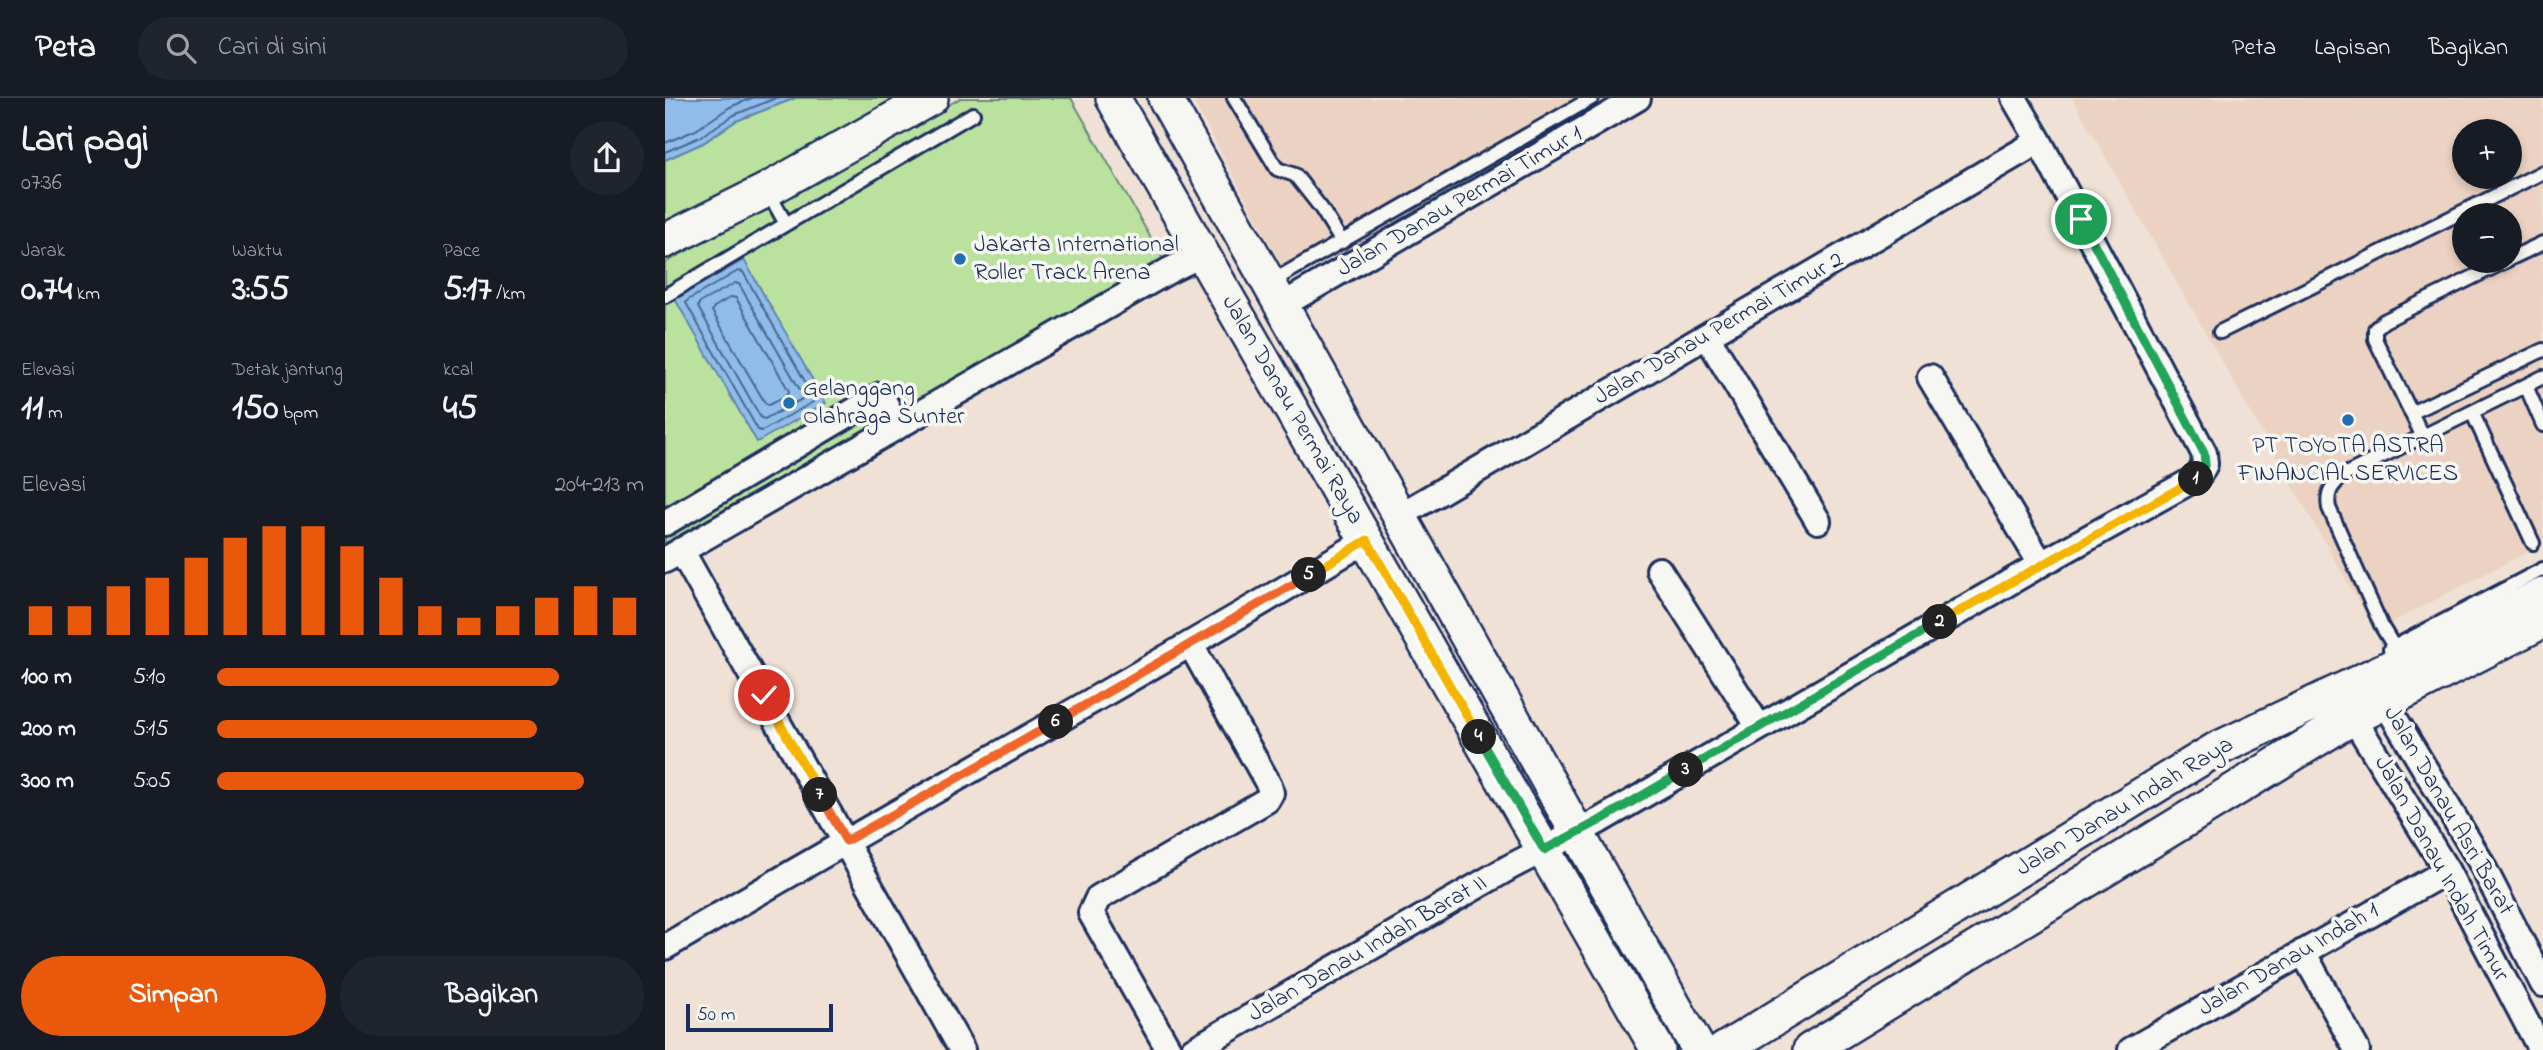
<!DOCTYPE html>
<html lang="id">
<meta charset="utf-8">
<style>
body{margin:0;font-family:"Indie Flower",sans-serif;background:#20242c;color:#f1f3f6;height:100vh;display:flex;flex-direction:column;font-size:26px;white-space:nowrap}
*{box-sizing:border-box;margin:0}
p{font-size:23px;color:#9ea1a6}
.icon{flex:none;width:38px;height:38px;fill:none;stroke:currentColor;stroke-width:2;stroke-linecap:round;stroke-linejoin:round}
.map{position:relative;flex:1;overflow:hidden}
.panel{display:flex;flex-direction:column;background:#171b24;width:665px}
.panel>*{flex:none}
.buttons{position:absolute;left:1787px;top:21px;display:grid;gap:14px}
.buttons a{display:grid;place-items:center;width:70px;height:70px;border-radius:50%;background:#171b24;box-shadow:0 4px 10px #0003;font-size:35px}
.scale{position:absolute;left:21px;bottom:18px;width:147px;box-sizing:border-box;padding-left:7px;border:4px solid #1b2f5e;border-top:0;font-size:19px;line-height:24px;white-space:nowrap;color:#1b2f5e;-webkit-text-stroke:5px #f6f6f2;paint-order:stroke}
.pin{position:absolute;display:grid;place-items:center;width:60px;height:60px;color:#fff;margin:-30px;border:4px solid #fff;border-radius:50%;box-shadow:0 2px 7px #0007}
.km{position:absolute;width:35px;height:35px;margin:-18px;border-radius:50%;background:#222;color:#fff;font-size:19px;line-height:35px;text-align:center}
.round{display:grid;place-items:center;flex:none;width:74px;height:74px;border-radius:37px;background:#20242c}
.summary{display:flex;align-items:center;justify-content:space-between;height:119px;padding:0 21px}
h1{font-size:38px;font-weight:700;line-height:52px}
.stats{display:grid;grid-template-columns:repeat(3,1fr);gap:10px;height:119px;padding:7px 21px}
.stats div{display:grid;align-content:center}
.stats b{font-size:35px;font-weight:700}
.stats small{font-size:19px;font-weight:400}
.stats p{font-size:19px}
.chart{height:196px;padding:14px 21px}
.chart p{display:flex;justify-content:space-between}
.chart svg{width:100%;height:126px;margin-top:7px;stroke:#ea580c;stroke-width:6}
.cta{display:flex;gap:14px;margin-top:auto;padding:14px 21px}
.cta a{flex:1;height:80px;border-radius:42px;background:#ea580c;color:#fff;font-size:28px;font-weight:700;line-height:80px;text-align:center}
.cta a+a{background:#20242c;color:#f1f3f6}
ul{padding:0 21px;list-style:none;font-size:23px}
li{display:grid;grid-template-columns:112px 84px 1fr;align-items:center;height:52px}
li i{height:18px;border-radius:9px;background:#ea580c}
header{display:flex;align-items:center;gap:42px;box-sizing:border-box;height:98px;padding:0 35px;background:#171b24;border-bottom:2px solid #363941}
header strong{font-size:33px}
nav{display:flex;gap:38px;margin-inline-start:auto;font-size:24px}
.search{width:490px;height:63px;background:#20242c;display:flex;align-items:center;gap:18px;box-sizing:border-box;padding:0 24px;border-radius:38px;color:#9ea1a6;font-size:26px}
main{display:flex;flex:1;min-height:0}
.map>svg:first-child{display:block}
.built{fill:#ecd2c2;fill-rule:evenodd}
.green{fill:#bae29e;stroke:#6a887e;stroke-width:2}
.water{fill:#8fbce9;stroke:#6184b1;stroke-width:2}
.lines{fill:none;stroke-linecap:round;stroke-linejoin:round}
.shore{stroke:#496796;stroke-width:2}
.lane-casing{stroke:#1b2f5e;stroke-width:18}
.street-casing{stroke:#1b2f5e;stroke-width:30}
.secondary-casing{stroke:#1b2f5e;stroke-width:38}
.lane{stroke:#f6f6f2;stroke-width:12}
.street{stroke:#f6f6f2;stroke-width:24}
.secondary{stroke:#f6f6f2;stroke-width:33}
.split-1-casing{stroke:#fff;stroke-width:14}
.split-2-casing{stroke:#fff;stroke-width:14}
.split-3-casing{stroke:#fff;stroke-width:14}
.split-4-casing{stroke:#fff;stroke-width:14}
.split-5-casing{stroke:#fff;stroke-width:14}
.split-6-casing{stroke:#fff;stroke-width:14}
.split-7-casing{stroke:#fff;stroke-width:14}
.split-8-casing{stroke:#fff;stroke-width:14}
.split-1{stroke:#22a559;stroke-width:9}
.split-2{stroke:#f5b400;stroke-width:9}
.split-3{stroke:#22a559;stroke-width:9}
.split-4{stroke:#22a559;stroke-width:9}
.split-5{stroke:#f5b400;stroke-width:9}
.split-6{stroke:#f0652b;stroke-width:9}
.split-7{stroke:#f0652b;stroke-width:9}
.split-8{stroke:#f5b400;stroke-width:9}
.poi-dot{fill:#1f6fb2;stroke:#f6f6f2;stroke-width:2.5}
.labels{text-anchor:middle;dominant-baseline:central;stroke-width:7;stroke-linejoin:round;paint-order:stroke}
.street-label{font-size:24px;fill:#1b2f5e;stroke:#f6f6f2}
.poi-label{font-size:24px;fill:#1b2f5e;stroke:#f6f6f2;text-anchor:start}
</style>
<header>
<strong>Peta</strong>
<div class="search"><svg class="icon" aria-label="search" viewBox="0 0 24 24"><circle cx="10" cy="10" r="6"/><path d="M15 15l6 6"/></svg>Cari di sini</div>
<nav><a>Peta</a><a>Lapisan</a><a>Bagikan</a></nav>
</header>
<main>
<section class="panel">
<div class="summary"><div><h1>Lari pagi</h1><p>07:36</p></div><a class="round"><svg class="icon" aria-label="share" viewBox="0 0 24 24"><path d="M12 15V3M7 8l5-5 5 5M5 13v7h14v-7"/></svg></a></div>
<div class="stats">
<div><p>Jarak</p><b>0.74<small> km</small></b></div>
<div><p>Waktu</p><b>3:55</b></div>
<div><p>Pace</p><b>5:17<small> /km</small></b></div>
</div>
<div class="stats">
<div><p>Elevasi</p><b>11<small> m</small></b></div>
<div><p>Detak jantung</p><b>150<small> bpm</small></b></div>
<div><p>kcal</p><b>45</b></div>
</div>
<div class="chart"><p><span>Elevasi</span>204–213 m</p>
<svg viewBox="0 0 160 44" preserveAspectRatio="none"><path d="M5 44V34M15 44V34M25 44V27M35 44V24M45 44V17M55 44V10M65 44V6M75 44V6M85 44V13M95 44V24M105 44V34M115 44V38M125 44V34M135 44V31M145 44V27M155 44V31"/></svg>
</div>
<ul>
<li><b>100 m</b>5:10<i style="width:80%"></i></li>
<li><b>200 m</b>5:15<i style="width:75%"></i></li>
<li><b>300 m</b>5:05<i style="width:86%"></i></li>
</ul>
<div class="cta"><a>Simpan</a><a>Bagikan</a></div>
</section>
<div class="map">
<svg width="1878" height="952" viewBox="0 0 1878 952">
<rect width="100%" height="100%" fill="#f0e1d6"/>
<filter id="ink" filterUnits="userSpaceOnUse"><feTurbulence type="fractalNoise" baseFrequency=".0143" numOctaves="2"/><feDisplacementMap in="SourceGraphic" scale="14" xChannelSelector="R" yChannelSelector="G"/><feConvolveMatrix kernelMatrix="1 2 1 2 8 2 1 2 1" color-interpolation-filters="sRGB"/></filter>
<g filter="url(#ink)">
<!-- built -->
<path class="built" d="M527,0H974L708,153L616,167Z
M1407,0H1878V446L1710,533ZM1799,33H1844V79H1799ZM1799,117H1844V163H1799Z"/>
<!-- green -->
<path class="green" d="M131,0H266L0,140V62L38,45L71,23Z
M296,0H406L499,163L0,445V165Z"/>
<!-- water -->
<path class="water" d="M0,0H130L71,23L38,45L0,62Z
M79,162L161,305L92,344L10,201Z"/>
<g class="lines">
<!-- shore -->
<path class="shore" d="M0,45L31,32L65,9L87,0
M0,54L35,39L69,17L111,0
M73,173L78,174L150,301L148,304L97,333L93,332L21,205L23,202Z
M70,185L74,186L138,297L137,301L100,321L96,320L33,209L34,205Z
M66,199L71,200L124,293L122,297L104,307L100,305L47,213L49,209Z"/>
<!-- lane casing -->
<g class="lane-casing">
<path id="lane" d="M569,0L612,71L630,77L656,110L677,144
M102,92L121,126L308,16
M1844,161L1878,145
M604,185L927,0
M0,198L121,126
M1555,234L1878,74
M1861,288L1878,327
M1807,314L1868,445
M1746,315L1878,252
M1758,339L1710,241V231L1719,223L1841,163
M1725,551L1878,471
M1737,562L1717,529L1664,410C1661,394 1667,387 1679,377L1878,279"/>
</g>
<!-- street casing -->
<g class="street-casing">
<path id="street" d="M616,208L973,0
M1042,238L1153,423
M1265,279L1376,466
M734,418L1374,43
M0,425L216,297L232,329
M16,452L297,952
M0,462L505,172L538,156
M994,472L1094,629
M1712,591L1814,761L1878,886
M1680,606L1782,773L1876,952
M0,849C233,712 470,581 702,442
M1638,854L1692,952
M504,952L426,815L433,800L602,702L606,695L604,687L526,547
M528,952L845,769L934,723L1376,466L1533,379L1540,366L1539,355L1374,43L1349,0
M1466,952L1782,773"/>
</g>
<!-- secondary casing -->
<g class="secondary-casing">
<path id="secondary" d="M448,0L993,952
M500,0L1034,952
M0,143L102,92L266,0
M1058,952L1550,652L1878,497
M1145,952L1677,626L1878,523"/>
</g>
<!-- lane -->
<use href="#lane" class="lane"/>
<!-- street -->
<use href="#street" class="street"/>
<!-- secondary -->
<use href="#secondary" class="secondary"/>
</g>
</g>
<g class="lines" filter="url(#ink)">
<!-- split-1 casing -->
<g class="split-1-casing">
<path id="split-1" d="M1416,121L1539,355L1540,366L1531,381"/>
</g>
<!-- split-2 casing -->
<g class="split-2-casing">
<path id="split-2" d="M1275,524L1531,381"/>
</g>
<!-- split-3 casing -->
<g class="split-3-casing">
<path id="split-3" d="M1021,672L1275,524"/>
</g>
<!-- split-4 casing -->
<g class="split-4-casing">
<path id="split-4" d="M814,639L879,752L934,723L1021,672"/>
</g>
<!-- split-5 casing -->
<g class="split-5-casing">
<path id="split-5" d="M644,477L702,442L814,639"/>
</g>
<!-- split-6 casing -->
<g class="split-6-casing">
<path id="split-6" d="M391,624L644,477"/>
</g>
<!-- split-7 casing -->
<g class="split-7-casing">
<path id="split-7" d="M155,697L181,743L391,624"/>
</g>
<!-- split-8 casing -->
<g class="split-8-casing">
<path id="split-8" d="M99,597L155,697"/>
</g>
<!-- split-1 -->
<use href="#split-1" class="split-1"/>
<!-- split-2 -->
<use href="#split-2" class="split-2"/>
<!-- split-3 -->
<use href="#split-3" class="split-3"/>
<!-- split-4 -->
<use href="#split-4" class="split-4"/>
<!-- split-5 -->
<use href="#split-5" class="split-5"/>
<!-- split-6 -->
<use href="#split-6" class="split-6"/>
<!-- split-7 -->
<use href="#split-7" class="split-7"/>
<!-- split-8 -->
<use href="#split-8" class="split-8"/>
</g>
<!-- markers -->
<g class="poi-dot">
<circle cx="295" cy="161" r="7"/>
<circle cx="124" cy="305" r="7"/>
<circle cx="1683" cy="322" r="7"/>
</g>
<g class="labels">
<!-- street labels -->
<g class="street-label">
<text transform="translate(795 104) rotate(-30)">Jalan Danau Permai Timur 1</text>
<text transform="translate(1054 231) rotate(-30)">Jalan Danau Permai Timur 2</text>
<text transform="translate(627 312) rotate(60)">Jalan Danau Permai Raya</text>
<text transform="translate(1460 709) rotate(-31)">Jalan Danau Indah Raya</text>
<text transform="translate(1783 713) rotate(60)">Jalan Danau Asri Barat</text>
<text transform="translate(1776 771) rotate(61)">Jalan Danau Indah Timur</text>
<text transform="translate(703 851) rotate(-30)">Jalan Danau Indah Barat II</text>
<text transform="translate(1624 862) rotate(-30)">Jalan Danau Indah 1</text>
</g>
<!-- poi labels -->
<g class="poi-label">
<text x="309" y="147">Jakarta International<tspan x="309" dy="28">Roller Track Arena</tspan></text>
<text x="138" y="291">Gelanggang<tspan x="138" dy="28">Olahraga Sunter</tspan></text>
<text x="1683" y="348" text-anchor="middle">PT TOYOTA ASTRA<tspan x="1683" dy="28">FINANCIAL SERVICES</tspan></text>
</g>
</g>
</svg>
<div class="buttons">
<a>+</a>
<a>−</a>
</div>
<div class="scale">50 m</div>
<div class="pin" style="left:1416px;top:121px;background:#1e9e55"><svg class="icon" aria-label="arrive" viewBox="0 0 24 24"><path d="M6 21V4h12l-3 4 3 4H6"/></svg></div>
<div class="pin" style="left:99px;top:597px;background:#d93025"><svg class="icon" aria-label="check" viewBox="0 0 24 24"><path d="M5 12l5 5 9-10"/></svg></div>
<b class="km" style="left:1531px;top:381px">1</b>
<b class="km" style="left:1275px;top:524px">2</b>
<b class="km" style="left:1021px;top:672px">3</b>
<b class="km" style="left:814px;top:639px">4</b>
<b class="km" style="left:644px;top:477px">5</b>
<b class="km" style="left:391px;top:624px">6</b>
<b class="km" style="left:155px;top:697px">7</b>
</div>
</main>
